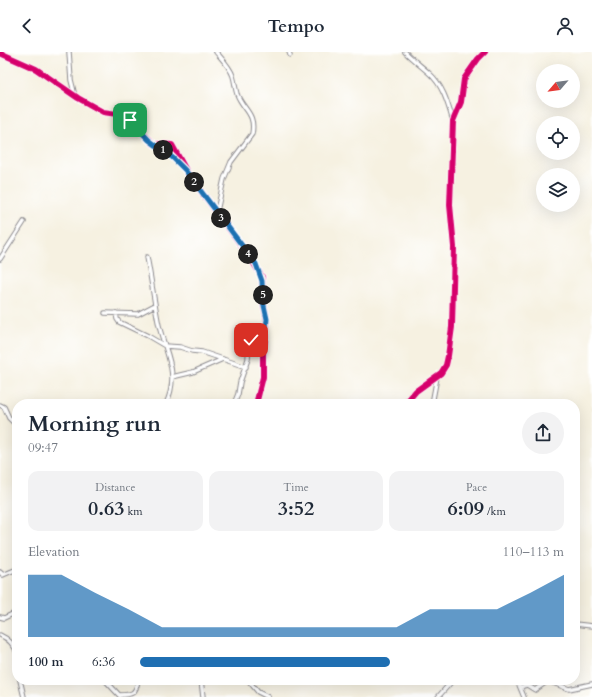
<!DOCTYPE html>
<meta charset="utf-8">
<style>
body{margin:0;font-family:Cardo,serif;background:#f2f2f3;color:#1f2937;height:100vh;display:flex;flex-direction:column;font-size:15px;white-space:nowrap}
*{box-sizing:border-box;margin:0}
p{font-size:13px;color:#747a83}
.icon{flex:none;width:22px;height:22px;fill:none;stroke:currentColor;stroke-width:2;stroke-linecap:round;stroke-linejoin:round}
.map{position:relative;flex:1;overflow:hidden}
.side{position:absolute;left:12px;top:347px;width:568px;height:286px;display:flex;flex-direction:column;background:#fff;border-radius:16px;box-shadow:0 4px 16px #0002}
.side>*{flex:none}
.needle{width:26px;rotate:242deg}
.controls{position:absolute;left:536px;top:12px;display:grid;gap:8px}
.controls a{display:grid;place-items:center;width:44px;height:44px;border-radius:50%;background:#fff;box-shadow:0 4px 16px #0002;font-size:20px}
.pin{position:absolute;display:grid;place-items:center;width:34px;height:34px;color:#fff;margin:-17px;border-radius:8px;box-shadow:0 2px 6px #0006}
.km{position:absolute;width:20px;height:20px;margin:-10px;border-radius:50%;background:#222;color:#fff;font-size:11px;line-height:20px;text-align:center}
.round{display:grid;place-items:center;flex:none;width:42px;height:42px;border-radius:21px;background:#f2f2f3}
.headline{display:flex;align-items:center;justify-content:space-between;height:68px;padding:0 16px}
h1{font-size:22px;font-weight:600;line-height:30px}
.stats{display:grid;grid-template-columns:repeat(3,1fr);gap:6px;height:68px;padding:4px 16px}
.stats div{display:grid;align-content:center;border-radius:10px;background:#f2f2f3;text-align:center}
.stats b{font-size:20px;font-weight:600}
.stats small{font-size:11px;font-weight:400}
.stats p{font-size:11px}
.chart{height:112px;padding:8px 16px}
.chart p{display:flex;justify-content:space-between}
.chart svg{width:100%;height:72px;margin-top:4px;fill:#1f6fb2;opacity:.7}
ul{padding:0 16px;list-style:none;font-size:13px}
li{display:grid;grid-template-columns:64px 48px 1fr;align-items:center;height:30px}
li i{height:10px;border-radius:5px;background:#1f6fb2}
header{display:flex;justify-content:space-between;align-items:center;height:52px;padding:0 16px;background:#fff;font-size:18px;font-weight:600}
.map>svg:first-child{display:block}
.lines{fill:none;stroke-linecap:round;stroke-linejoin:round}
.street-casing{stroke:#8c8a8e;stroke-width:5.5}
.street{stroke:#fff;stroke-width:3.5}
.cycleway-casing{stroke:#fff;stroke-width:8}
.cycleway{stroke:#d6006c;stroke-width:6}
.route-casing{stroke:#fff;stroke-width:8}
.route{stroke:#1f6fb2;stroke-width:5}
</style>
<header><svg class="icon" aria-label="back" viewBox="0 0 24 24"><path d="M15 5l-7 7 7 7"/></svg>Tempo<svg class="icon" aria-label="person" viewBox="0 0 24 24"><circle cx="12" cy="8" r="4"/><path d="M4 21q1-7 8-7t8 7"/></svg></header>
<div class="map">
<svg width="592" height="645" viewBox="0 0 592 645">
<rect width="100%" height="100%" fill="#fff"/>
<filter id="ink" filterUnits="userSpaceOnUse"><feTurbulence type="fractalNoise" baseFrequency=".025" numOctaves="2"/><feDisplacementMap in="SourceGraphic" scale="8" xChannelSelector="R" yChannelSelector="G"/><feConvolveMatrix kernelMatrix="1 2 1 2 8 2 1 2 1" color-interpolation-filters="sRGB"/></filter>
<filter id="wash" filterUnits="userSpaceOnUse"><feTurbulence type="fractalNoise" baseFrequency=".012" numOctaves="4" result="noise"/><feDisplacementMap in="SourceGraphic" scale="16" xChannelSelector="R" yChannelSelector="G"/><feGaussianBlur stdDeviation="0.9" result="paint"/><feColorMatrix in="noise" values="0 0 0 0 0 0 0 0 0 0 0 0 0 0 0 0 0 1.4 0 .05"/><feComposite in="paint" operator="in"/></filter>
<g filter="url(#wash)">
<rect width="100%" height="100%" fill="#f6f1e1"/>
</g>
<g filter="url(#ink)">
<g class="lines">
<!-- street casing -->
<g class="street-casing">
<path id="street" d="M69,0L71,28L75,44
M216,0C222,7 230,15 233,24C235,30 235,36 237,42C243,58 256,61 252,82L231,110L224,127L217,159
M289,0L290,3
M405,0C413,8 421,14 429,21C443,33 448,52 453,69
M0,1L36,17L78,46L103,60L124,63L154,92L172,93L188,122L250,205L262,225L263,249L266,263L267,273L263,302V325L256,352
M156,93L173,106L183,116
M147,205C151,226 154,248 158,269C164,300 181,320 166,352
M0,207L24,170
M105,261L138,262L155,253
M116,261L117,267L119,270L148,284L165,294L180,295L192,299L202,300L246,315
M172,325L193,320L223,307
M234,352L238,342L240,330L248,307L249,291L254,287L265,285
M405,352L416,339L441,321L446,313L448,304L452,275L454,195L450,153L453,69L461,50L464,27L478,7L485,0
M432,352L437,325
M0,353L4,355L9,366L17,374
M0,520L3,523L17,517
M0,565L4,566L17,560
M575,572L592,574
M0,583C9,587 14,592 17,601
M20,628L24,645
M105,628L120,644
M201,628L203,645
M248,628L258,640L268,645
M517,628L524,645
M521,636L523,634L527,633L535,638L548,629L569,637L592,632
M119,643C132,643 136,642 138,628
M438,645L453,628"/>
</g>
<!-- street -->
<use href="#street" class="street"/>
<!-- cycleway casing -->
<g class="cycleway-casing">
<path id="cycleway" d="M0,1L36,17L78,46L103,60L124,63L154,92L172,93L188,122L250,205L262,225L263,249L266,263L267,273L263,302V325L256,352
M405,352L416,339L441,321L446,313L448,304L452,275L454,195L450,153L453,69L461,50L464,27L478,7L485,0"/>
</g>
<!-- cycleway -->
<use href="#cycleway" class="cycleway"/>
</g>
</g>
<g class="lines" filter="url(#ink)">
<!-- route casing -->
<g class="route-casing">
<path id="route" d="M130,68L149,88L173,106L185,118L256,212L262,229L263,249L267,267L265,285L258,286L251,288"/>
</g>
<!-- route -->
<use href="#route" class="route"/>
</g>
</svg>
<div class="controls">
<a><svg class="needle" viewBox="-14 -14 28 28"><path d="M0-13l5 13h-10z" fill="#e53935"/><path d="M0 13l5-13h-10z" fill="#747a83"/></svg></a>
<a><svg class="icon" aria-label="locate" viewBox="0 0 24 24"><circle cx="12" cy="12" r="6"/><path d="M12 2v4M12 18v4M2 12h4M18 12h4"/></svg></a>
<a><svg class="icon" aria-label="layers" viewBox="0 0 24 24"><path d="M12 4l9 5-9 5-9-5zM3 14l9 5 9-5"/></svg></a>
</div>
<div class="pin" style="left:130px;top:68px;background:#1e9e55"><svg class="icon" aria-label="arrive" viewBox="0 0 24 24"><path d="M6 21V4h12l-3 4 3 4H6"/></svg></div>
<div class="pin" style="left:251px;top:288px;background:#d93025"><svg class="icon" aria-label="check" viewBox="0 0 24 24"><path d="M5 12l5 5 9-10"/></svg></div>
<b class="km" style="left:163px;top:98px">1</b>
<b class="km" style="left:194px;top:130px">2</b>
<b class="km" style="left:221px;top:166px">3</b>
<b class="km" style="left:248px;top:202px">4</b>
<b class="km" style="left:263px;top:243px">5</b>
<section class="side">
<div class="headline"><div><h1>Morning run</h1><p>09:47</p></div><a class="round"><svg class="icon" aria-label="share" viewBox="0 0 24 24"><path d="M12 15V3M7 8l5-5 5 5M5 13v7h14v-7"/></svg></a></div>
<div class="stats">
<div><p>Distance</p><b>0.63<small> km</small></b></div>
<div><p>Time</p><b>3:52</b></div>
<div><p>Pace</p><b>6:09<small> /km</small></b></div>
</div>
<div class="chart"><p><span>Elevation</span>110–113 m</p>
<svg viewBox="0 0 160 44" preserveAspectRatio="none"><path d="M0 44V6L10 6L20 17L30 27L40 38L50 38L60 38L70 38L80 38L90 38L100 38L110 38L120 27L130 27L140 27L150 17L160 6V44z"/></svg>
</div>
<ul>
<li><b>100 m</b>6:36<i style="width:59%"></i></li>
</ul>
</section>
</div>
